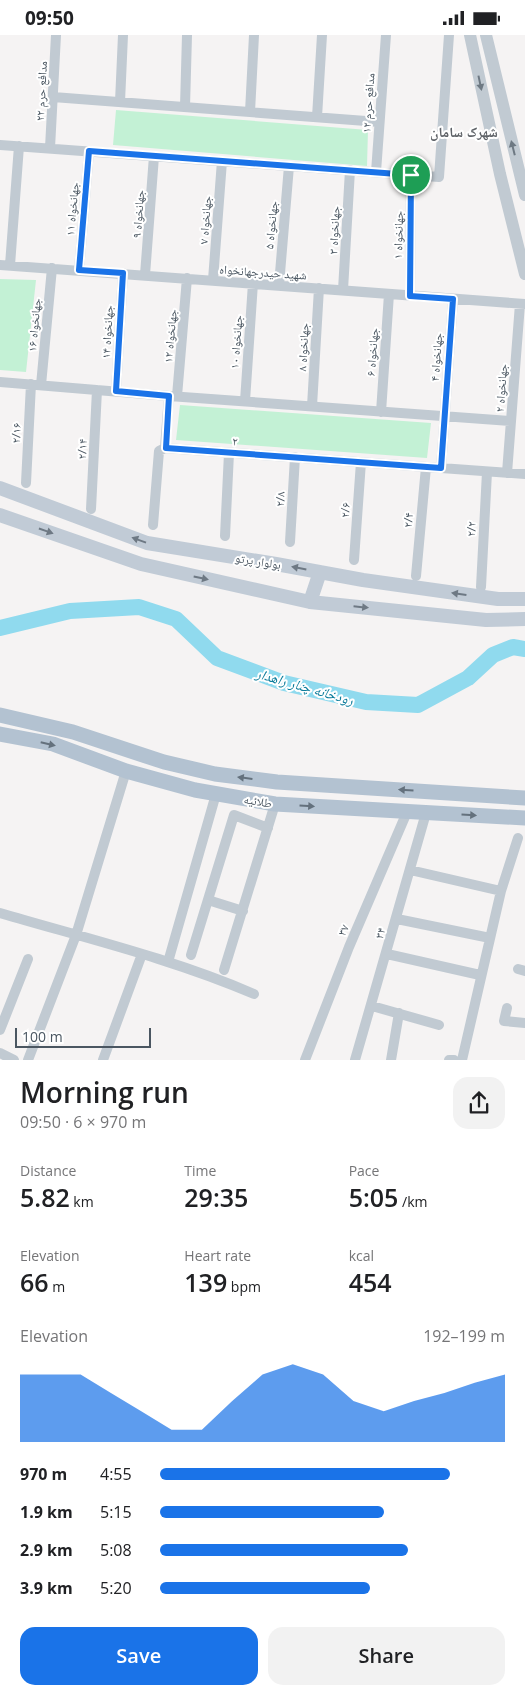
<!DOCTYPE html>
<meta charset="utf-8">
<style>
body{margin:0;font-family:"Open Sans","Noto Naskh Arabic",sans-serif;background:#f2f2f2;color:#202124;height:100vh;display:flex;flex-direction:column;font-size:19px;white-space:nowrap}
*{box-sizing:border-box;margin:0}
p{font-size:16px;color:#757577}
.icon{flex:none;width:28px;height:28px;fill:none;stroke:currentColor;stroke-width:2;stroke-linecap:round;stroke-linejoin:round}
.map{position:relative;height:1025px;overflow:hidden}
.sheet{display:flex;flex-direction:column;background:#fff;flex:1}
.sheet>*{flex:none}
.scale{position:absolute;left:15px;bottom:12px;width:136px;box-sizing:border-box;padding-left:5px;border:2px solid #4a5661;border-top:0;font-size:14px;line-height:18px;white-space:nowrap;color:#4a5661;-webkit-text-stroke:4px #fff;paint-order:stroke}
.pin{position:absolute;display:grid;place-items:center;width:42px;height:42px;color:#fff;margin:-21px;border:2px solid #fff;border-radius:50%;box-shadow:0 1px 5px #0007}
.round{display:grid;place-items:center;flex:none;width:52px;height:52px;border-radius:15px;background:#f2f2f2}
.headline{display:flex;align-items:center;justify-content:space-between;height:85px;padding:0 20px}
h1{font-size:28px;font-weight:600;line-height:38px}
.stats{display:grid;grid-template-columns:repeat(3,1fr);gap:8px;height:85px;padding:5px 20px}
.stats div{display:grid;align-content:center}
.stats b{font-size:25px;font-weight:600}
.stats small{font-size:14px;font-weight:400}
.stats p{font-size:14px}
.chart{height:140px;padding:10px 20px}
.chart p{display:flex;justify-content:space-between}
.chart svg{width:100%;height:90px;margin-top:5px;fill:#1a73e8;opacity:.7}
.action{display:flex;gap:10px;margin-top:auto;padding:10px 20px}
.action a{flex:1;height:58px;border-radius:15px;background:#1a73e8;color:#fff;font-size:20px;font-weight:600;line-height:58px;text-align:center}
.action a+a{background:#f2f2f2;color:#202124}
ul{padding:0 20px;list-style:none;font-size:16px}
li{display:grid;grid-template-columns:80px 60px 1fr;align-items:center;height:38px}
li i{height:12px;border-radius:6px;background:#1a73e8}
.status{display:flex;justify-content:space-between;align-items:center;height:35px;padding:0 25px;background:#fff;direction:ltr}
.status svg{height:14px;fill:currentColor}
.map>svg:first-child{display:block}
.green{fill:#c3f1d5}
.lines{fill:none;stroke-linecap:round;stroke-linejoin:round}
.river{stroke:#90daee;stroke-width:16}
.minor{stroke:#c1cad2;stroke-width:10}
.tertiary{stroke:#c1cad2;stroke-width:12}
.secondary{stroke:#c1cbd6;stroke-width:14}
.primary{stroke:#b3c2d1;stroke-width:15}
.oneway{fill:#6e7983}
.oneway2{fill:#6e7984}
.oneway3{fill:#64717d}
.route-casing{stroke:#fff;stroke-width:10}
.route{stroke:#1a73e8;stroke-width:6}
.labels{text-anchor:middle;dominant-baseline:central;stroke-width:4;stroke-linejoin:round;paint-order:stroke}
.street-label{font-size:12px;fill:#4a5661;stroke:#fff}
.neighbourhood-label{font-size:14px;font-weight:bold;fill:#5f6368;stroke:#fff}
.water-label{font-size:14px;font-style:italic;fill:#0c7c9b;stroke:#fff}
</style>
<div class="status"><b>09:50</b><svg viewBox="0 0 49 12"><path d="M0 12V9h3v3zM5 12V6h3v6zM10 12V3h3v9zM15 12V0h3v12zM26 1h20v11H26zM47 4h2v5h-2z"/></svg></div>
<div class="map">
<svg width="525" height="1025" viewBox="0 0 525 1025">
<rect width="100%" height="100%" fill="#f5f3f3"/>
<!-- green -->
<path class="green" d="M116,75L368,95L367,131L113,110Z
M0,244L36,245L26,337L0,335Z
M180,370L431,388L427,423L176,405Z"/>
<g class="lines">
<!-- river -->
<path class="river" d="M0,593L70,576L139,572L176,584L217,623L284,648L366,667L418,670L468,643L493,620L513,612L525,614"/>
<!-- minor -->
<path class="minor" d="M53,62L379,87
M120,67L123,0
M185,72L187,0
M250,77L254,0
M317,82L322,0
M0,110L439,142L449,0
M50,113L56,0
M376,137L386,0
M0,230L525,269
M10,230L19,111
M79,235L89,116
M145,240L154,121
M213,245L222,126
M279,250L289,131
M343,255L350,135
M410,261L411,140
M0,347L169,361L165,413L525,439
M41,350L52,233
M116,356L123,238
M169,361L511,386
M177,361L187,243
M245,366L253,248
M312,371L319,253
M381,377L389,259
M441,433L453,264
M507,438L520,269
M26,448L31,349
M91,474L97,355
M153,490L159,416L165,413
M225,501L229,418
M290,507L295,422
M354,525L361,427
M416,541L426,432
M481,552L487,437
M410,835L501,856
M208,865L243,876
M0,878C85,903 173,924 254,959
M397,884L490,903
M387,919L480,940
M191,920L234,780L268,793
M168,927L216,759
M518,934L525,936
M224,935L275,769
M372,971L439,990
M507,973L504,986L525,988
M0,995L28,924
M0,1018L14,1025
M28,1025L76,900L126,736
M103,1025L142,919
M305,1025L349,912L407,777
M355,1025L426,778
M391,1025L399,978
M449,1025H454
M462,1025L501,856L518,803"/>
<!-- tertiary -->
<path class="tertiary" d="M470,0L500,139L525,239
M486,0L525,160"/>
<!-- secondary -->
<path class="secondary" d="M0,453L147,508L276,529L363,545L498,564H525
M0,480L141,529L310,567L486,585L525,584
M310,567L320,537"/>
<!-- primary -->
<path class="primary" d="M0,680L73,697L164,727L215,739L277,747L525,763
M0,699L53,709L126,736L195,755L275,769L525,783"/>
</g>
<!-- one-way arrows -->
<defs><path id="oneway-solid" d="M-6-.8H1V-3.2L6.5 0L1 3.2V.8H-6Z" transform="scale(1.25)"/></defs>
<g class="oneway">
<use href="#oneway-solid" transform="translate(480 48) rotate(78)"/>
<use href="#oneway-solid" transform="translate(513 113) rotate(-104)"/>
</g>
<g class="oneway2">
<use href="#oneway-solid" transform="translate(46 496) rotate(19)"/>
<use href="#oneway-solid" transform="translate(139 505) rotate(-160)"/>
<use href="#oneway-solid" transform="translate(299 533) rotate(-169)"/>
<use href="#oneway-solid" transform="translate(201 543) rotate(12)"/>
<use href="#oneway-solid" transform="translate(459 559) rotate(-172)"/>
<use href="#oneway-solid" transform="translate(361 572) rotate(6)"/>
</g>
<g class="oneway3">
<use href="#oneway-solid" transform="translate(48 709) rotate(13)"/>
<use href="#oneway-solid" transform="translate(245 743) rotate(-173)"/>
<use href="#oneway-solid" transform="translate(406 755) rotate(-176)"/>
<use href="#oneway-solid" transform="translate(307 771) rotate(4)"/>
<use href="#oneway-solid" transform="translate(469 780) rotate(3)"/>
</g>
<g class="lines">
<!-- route casing -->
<g class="route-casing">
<path id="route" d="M89,116L411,140L410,261L453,264L441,433L166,413L169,361L116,356L123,238L79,235Z"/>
</g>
<!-- route -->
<use href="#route" class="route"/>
</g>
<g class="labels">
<!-- street labels -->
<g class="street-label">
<text transform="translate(41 56) rotate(-87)">مدافع حرم ۲۲</text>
<text transform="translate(368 68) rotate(-86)">مدافع حرم ۱۲</text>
<text transform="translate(72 174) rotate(-85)">جهانخواه ۱۱</text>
<text transform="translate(138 179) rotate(-86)">جهانخواه ۹</text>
<text transform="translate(205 185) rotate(-86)">جهانخواه ۷</text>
<text transform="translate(271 190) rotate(-85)">جهانخواه ۵</text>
<text transform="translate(334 195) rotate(-87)">جهانخواه ۳</text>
<text transform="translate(398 200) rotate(-89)">جهانخواه ۱</text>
<text transform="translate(263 237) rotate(4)">شهید حیدرجهانخواه</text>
<text transform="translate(34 290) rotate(-85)">جهانخواه ۱۶</text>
<text transform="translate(107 297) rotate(-87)">جهانخواه ۱۴</text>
<text transform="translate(170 301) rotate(-85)">جهانخواه ۱۲</text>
<text transform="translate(236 307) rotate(-86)">جهانخواه ۱۰</text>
<text transform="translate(303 312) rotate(-87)">جهانخواه ۸</text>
<text transform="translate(372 317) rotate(-86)">جهانخواه ۶</text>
<text transform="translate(436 322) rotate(-86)">جهانخواه ۴</text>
<text transform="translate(501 353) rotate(-86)">جهانخواه ۲</text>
<text transform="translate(16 398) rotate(-87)">۲/۱۶</text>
<text transform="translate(235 406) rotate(4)">۲</text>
<text transform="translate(82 414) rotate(-87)">۲/۱۴</text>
<text transform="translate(280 464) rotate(-87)">۲/۸</text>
<text transform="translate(345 475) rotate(-86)">۲/۶</text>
<text transform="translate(408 485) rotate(-85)">۲/۴</text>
<text transform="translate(471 494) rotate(-87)">۲/۲</text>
<text transform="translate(258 526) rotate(9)">بولوار پرتو</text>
<text transform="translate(258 766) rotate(9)">طلائیه</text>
<text transform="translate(343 895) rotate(-67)">۳۷</text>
<text transform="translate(380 898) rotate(-74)">۳۴</text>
</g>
<!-- neighbourhood labels -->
<g class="neighbourhood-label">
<text x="464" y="96">شهرک سامان</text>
</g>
<!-- water labels -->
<g class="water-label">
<text transform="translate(305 651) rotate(16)">رودخانه چنار راهدار</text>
</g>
</g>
</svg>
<div class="scale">100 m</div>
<div class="pin" style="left:411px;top:140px;background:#1e9e55"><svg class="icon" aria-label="arrive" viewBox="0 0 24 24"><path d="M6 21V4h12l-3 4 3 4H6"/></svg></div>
</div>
<section class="sheet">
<div class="headline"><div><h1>Morning run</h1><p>09:50 · 6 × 970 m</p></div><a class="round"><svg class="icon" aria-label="share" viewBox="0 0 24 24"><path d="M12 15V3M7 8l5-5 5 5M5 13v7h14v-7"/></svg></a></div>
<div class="stats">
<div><p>Distance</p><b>5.82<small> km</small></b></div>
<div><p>Time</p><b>29:35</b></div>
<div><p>Pace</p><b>5:05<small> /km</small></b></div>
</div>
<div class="stats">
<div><p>Elevation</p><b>66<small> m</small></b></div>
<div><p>Heart rate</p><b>139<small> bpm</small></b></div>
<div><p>kcal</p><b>454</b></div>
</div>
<div class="chart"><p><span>Elevation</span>192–199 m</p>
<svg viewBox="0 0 160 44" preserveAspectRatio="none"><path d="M0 44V11L10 11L20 11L30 20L40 29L50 38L60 38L70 24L80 11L90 6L100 11L110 24L120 29L130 24L140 20L150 15L160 11V44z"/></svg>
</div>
<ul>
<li><b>970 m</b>4:55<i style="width:84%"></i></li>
<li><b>1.9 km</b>5:15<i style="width:65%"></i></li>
<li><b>2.9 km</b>5:08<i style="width:72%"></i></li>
<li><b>3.9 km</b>5:20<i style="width:61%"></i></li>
</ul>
<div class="action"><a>Save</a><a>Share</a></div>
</section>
